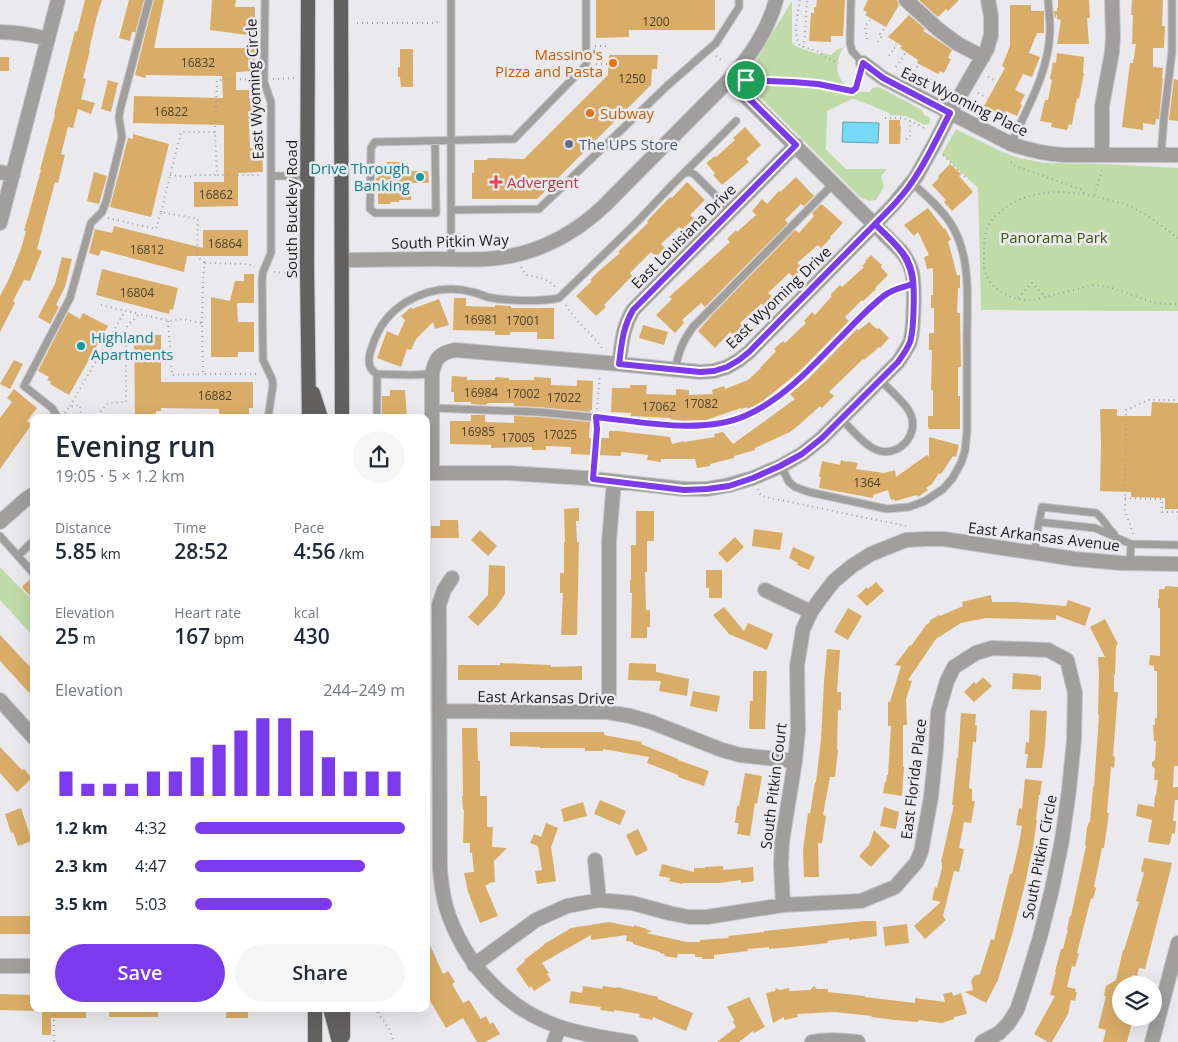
<!DOCTYPE html>
<meta charset="utf-8">
<style>
body{margin:0;font-family:"Open Sans",sans-serif;background:#f6f6f7;color:#1f2937;height:100vh;display:flex;flex-direction:column;font-size:19px;white-space:nowrap}
*{box-sizing:border-box;margin:0}
p{font-size:16px;color:#747a83}
.icon{flex:none;width:28px;height:28px;fill:none;stroke:currentColor;stroke-width:2;stroke-linecap:round;stroke-linejoin:round}
.map{position:relative;flex:1;overflow:hidden}
.sheet{position:absolute;left:30px;top:414px;width:400px;height:598px;display:flex;flex-direction:column;background:#fff;border-radius:10px;box-shadow:0 5px 20px #0002}
.sheet>*{flex:none}
.fabs{position:absolute;left:1112px;top:976px;display:grid;gap:10px}
.fabs a{display:grid;place-items:center;width:50px;height:50px;border-radius:50%;background:#fff;box-shadow:0 5px 20px #0002;font-size:25px}
.pin{position:absolute;display:grid;place-items:center;width:42px;height:42px;color:#fff;margin:-21px;border:2px solid #fff;border-radius:50%;box-shadow:0 1px 5px #0007}
.round{display:grid;place-items:center;flex:none;width:52px;height:52px;border-radius:26px;background:#f6f6f7}
.headline{display:flex;align-items:center;justify-content:space-between;height:85px;padding:0 25px}
h1{font-size:28px;font-weight:600;line-height:38px}
.stats{display:grid;grid-template-columns:repeat(3,1fr);gap:8px;height:85px;padding:5px 25px}
.stats div{display:grid;align-content:center}
.stats b{font-size:21px;font-weight:600}
.stats small{font-size:14px;font-weight:400}
.stats p{font-size:14px}
.chart{height:140px;padding:10px 25px}
.chart p{display:flex;justify-content:space-between}
.chart svg{width:100%;height:90px;margin-top:5px;stroke:#7c3aed;stroke-width:6}
.cta{display:flex;gap:10px;margin-top:auto;padding:10px 25px}
.cta a{flex:1;height:58px;border-radius:30px;background:#7c3aed;color:#fff;font-size:20px;font-weight:600;line-height:58px;text-align:center}
.cta a+a{background:#f6f6f7;color:#1f2937}
ul{padding:0 25px;list-style:none;font-size:16px}
li{display:grid;grid-template-columns:80px 60px 1fr;align-items:center;height:38px}
li i{height:12px;border-radius:6px;background:#7c3aed}
.map>svg:first-child{display:block}
.green{fill:#bfdba7}
.water{fill:#76d9f5;stroke:#5ba1b4}
.building{fill:#d9ad68}
.lines{fill:none;stroke-linecap:round;stroke-linejoin:round}
.service-casing{stroke:#c5c5c9;stroke-width:9}
.minor-casing{stroke:#c5c5c9;stroke-width:16}
.primary-casing{stroke:#c5c5c9;stroke-width:16}
.path{stroke:#a0a0a3;stroke-width:2;stroke-dasharray:1 4;stroke-linecap:butt}
.service{stroke:#a09f9e;stroke-width:7}
.minor{stroke:#a09f9e;stroke-width:14}
.primary{stroke:#62615f;stroke-width:14}
.route-casing{stroke:#fff;stroke-width:10}
.route{stroke:#7c3aed;stroke-width:6}
.food-dot{fill:#e8710a;stroke:#eaeaee;stroke-width:2}
.service-dot{fill:#5c6f8a;stroke:#eaeaee;stroke-width:2}
.culture-dot{fill:#0f9aa8;stroke:#eaeaee;stroke-width:2}
.health-dot{fill:#e0444e;stroke:#eaeaee;stroke-width:2}
.labels{text-anchor:middle;dominant-baseline:central;stroke-width:5;stroke-linejoin:round;paint-order:stroke}
.number-label{font-size:12px;fill:#4c4130}
.food-label{font-size:15px;fill:#c56008;stroke:#eaeaee;text-anchor:end}
.street-label{font-size:15px;fill:#1d1d1e;stroke:#eaeaee}
.service-label{font-size:15px;fill:#4e5e75;stroke:#eaeaee;text-anchor:start}
.culture-label{font-size:15px;fill:#0d838f;stroke:#eaeaee;text-anchor:end}
.health-label{font-size:15px;fill:#be3a42;stroke:#eaeaee;text-anchor:start}
.park-label{font-size:15px;fill:#38570e;stroke:#eaeaee}
</style>
<div class="map">
<svg width="1178" height="1042" viewBox="0 0 1178 1042">
<rect width="100%" height="100%" fill="#eaeaee"/>
<!-- green -->
<path class="green" d="M792,1V42L797,47L818,54L822,53L831,55C835,52 837,48 843,48C829,71 842,94 870,92L872,88L879,87L883,89L922,110L924,115L929,117L930,119L929,124L925,125L906,116L890,115L889,113L855,99H852L827,111L826,150L846,169H887L881,176L884,186L876,200L869,201L860,197L754,91C749,81 748,79 751,68Z
M956,129L1000,151L1019,158L1045,163L1104,164L1178,168V311L981,310L978,188L942,154Z
M0,567L34,602V637L0,600Z"/>
<!-- water -->
<path class="water" d="M843,122L879,123L878,143L842,142Z"/>
<!-- building -->
<path class="building" d="M85,0H102L97,16L89,50H90L83,78L86,79L81,99L95,103L91,114L78,109L73,128L68,127L61,154L65,155L58,183L55,182L37,249L42,251L30,281L24,280L13,301L15,303L0,332V296L9,279L21,249L26,231H24L41,170H40L55,114H54L75,31L77,32Z
M129,0H144L135,34V32H132L130,41L119,38Z
M154,0H164L154,48H255V71L236,72V90H249V99L262,98V123H249L250,148H262L263,172L238,173V206L194,207V182H224V125L133,123L134,96L223,98L222,76L146,75L145,78L135,75Z
M212,0H236L235,7H255V36L210,30Z
M596,0H715V30H629V37L596,38Z
M817,0H845L843,36H831V42L809,41L811,13H814V7H816Z
M868,0H897L899,5L886,27L865,15L867,12L863,10Z
M919,0H959L948,11L946,9L938,17Z
M1058,0H1089L1090,18H1087L1089,44H1057L1061,20L1057,19V13L1055,19L1054,11H1057V8H1058Z
M1132,0H1163L1162,26H1165L1164,48H1153V67L1163,68L1162,78H1163L1159,119H1156L1155,125L1143,123V130L1122,127L1130,63H1133L1136,44H1132L1133,15H1131Z
M1010,5H1031V11H1044V33H1037L1029,53L1040,57L1032,77L1023,74L1015,90L1025,95L1020,104L1022,105L1017,116L1006,111L1004,116L984,106L1005,68L1002,66L1010,46Z
M909,15L925,29L923,31L933,37L952,50L948,58L951,59L944,73L940,71L938,74L917,63L918,60L900,48L902,46L888,37Z
M400,49H413V87H401L400,77H398V67H400Z
M1057,53L1084,57L1083,73H1084L1079,99L1077,98L1072,125L1069,124L1067,130L1051,127L1052,123L1040,121L1045,100H1048L1052,80L1050,79L1053,62L1056,63Z
M609,55H658L657,69H652L651,85L537,199H472V173H474V160H487L488,158L524,159L608,75Z
M0,57H9V71H0Z
M1174,79L1178,80V121L1169,120Z
M108,80L118,83L111,112L101,109Z
M889,120H900V126H901L900,144H889Z
M745,127L761,145L746,159L749,162L722,185L713,175L715,173L706,163L715,156L716,157L735,140L733,138Z
M133,134L169,144L151,217L110,207L128,138L133,139Z
M387,162H400V168H411V171H428L429,183H411V200H399V202H390V204H378V193H376V178H378V168H387Z
M950,164L961,174L959,176L973,192L952,211L944,202L946,200L932,185L939,178L938,176Z
M94,172L107,176L99,204L87,201Z
M796,177L814,196L804,206L801,204L785,220L788,223L705,307L701,303L682,320L684,323L675,333L656,315L672,299L669,297L730,242L727,239L736,230L737,232L756,215L752,211L762,199L767,204L779,191L780,192Z
M687,182L705,200L690,215L694,218L682,230L679,227L661,244L665,248L656,257L651,252L630,273L632,276L604,305L606,307L596,316L576,296L592,281L590,280L599,271L620,253L618,252L648,223L647,221L670,197L672,198Z
M821,204L822,205H823L843,223L830,237L831,238L821,248L818,245L797,263L803,268L794,278L789,273L768,293L772,296L763,305L761,304L740,323L743,327L734,335L730,332L715,348L698,331L712,315L795,230L799,233L814,216L812,213Z
M928,208L944,229L945,228L951,240L948,241L957,275H960V288H958L957,313H960L961,367H958V396H960V429H929L928,427V416H933V390H931L932,350H929V333H934V308H931V295H933V268L927,269L924,257L929,255L918,232L914,236L904,225Z
M114,226L203,248V230H248V256H187L184,272L101,250L99,256L89,253L95,229L112,233Z
M871,255L882,265L881,267L888,275L875,288L876,289L863,301L862,300L845,317L849,321L800,371L760,403L748,409L747,407L742,409L741,408L706,420L683,421L670,419V418L631,416V413L611,412L612,388H630V385H647L646,394L676,395V389L689,390V395L713,394L712,390L724,386L725,389L748,380L761,368H760L776,351L774,349L783,341L785,343L806,323L804,321L812,312L815,315L832,296L830,295L840,285L842,287L863,268L864,267L862,266L866,262L865,261Z
M62,257L72,259L65,287L56,305L59,307L50,324L38,317L55,284Z
M102,269L178,288L173,310L170,309L169,314L96,295Z
M244,274H254V303H237L238,322H254V352H238V357H211V297L230,301L235,281H244Z
M454,298H466V306L495,307V305L511,306V308H554V339H537V332H510V335H495V331L453,330Z
M439,299L449,325L435,329L433,322L416,339L411,350L407,349L401,367L377,358L387,331L398,336L405,320L401,316L411,307L412,309Z
M68,312L80,319L83,313L108,326L69,395L50,384L51,382L47,380L49,377L38,371Z
M869,322L877,329L879,328L889,338L880,348L879,347L864,360L863,359L829,392L834,396L822,408L820,406L799,425L790,432L755,448V450L734,456V458L710,464V466L697,468L695,459H661V462L647,460L648,455L621,452V456L571,454V447L546,446V450H532V447L491,448V445L450,444V421H471V415H485V422L514,423V416L538,417L590,422L589,438H609V431H618L670,437L672,444L684,441V442L715,437L714,434L723,432L733,444L795,399L790,394L808,379L857,329L859,330Z
M643,325L668,332L664,345L639,338Z
M134,335H161V382H253V408H249V418H219V409L161,408V411H156V414H135Z
M14,360L23,364L10,389L0,384Z
M452,376L467,377V380H495V377L509,378V380H534V377L551,378V385L577,386V380L593,381L592,410H590V412L538,407L514,406V403H488L485,405L471,404V402H454V392H451Z
M14,389L37,408L27,421L32,424L0,469V418L12,402L7,398Z
M390,390H405L407,418H382V396H390Z
M1152,402L1178,403V509H1165V498L1131,497V492L1100,491L1101,444L1100,409H1117V416H1151Z
M929,437L959,445L956,457L953,456L941,474L939,473L932,484L926,488L928,490L918,497L917,495L895,501L894,499L891,500L888,490L873,495V498L819,488L821,477H819L822,461L840,465L841,460L847,462V461L858,463L856,469L884,473L895,470L896,477L927,455L929,457Z
M579,508V521H576L577,542H579L577,635H561L563,593H560V573H564V542H565L564,509Z
M636,511H654V541H647V572H645L646,610H650V627H647V638H631L632,593H630V580H631V545H636Z
M440,520H458L459,538H431V526H440Z
M754,529L783,533L780,550L752,546Z
M480,530L497,546L488,556L471,540Z
M735,537L744,547L727,563L718,553Z
M793,547L815,557L809,570L797,565L798,563L789,558Z
M489,565L505,566V594L497,606L478,626L468,617L488,595Z
M706,570H722V598H709V588H706Z
M29,580L34,585V600L22,587Z
M876,582L884,591L867,606L857,596L867,587L868,589Z
M1165,586L1178,587V766H1174L1173,787H1178V800H1175L1173,821H1176L1175,834L1172,833L1170,844L1169,843V845L1148,842L1152,820L1136,816L1138,804L1154,807L1155,796L1156,795L1158,780H1154L1155,769L1152,766V762L1155,760L1156,741H1154L1153,725H1155V718H1157V671H1154V666L1149,665L1150,655L1160,656V608H1158V599H1159V589H1165Z
M991,595L992,602H1015L1066,606L1068,600L1091,608L1085,626L1056,615V620L986,618L961,623L936,639L908,680L912,681L906,699L907,725H903V767H904L902,796L883,793L885,782H886L887,775H888L891,726H888V702H890L901,666L895,665L910,645L911,646L926,625L930,622L929,621L939,615L940,616L963,606L962,602Z
M724,607L744,631L748,623L773,634L767,650L729,634L713,615Z
M848,608L862,616L848,640L834,632Z
M1105,619L1118,644L1116,646L1115,676L1114,674V692H1118L1113,756L1115,757L1114,768L1111,767L1107,813H1109L1104,848H1102L1094,887L1096,888L1093,899L1091,898L1077,953L1079,954L1075,967L1072,966L1067,987L1076,989L1075,992H1077L1075,1001L1071,1000L1068,1014L1052,1042H1048L1034,1034L1055,996L1050,995L1056,972H1055L1061,949H1063L1068,929H1067L1070,916H1071L1086,846L1085,845L1087,828L1089,822H1090L1093,787H1094L1099,715H1098L1099,674L1098,657H1105L1090,627Z
M0,635L34,671V698L0,661Z
M827,649L840,650L837,692H841V710H838L837,749L838,750L835,777H830L823,815L826,816L822,843H818L819,877H804L803,850L808,813L810,814L815,782H816L821,740L824,682Z
M500,663L551,665V667L582,666V680H458V665H500Z
M629,663L656,664V672L689,679L687,696L659,691L661,681L628,680Z
M753,671H767L765,729H749L750,701H753Z
M1013,673L1038,675V676H1041V690L1012,689Z
M983,677L992,686L974,702L964,692L974,682L976,684Z
M693,691L720,696L717,712L690,706Z
M1030,710L1047,711L1045,746L1042,768H1026L1028,754H1025L1026,742L1029,743Z
M961,713L976,714L975,725H977L976,742H973L969,788L972,789V801H975L971,823L964,822L959,848L964,849L962,859L959,872L954,871L943,916L946,920L925,939L914,926L941,902L932,900L935,887L937,888L942,868V862H941L954,805H952L953,797L957,758H958Z
M462,728H477L478,761H480V796H487V827H493L492,847L507,848L494,861L495,882L489,883V884L485,885L498,916L480,923L468,892L464,873L474,872L472,853H470V843H463L464,810H463L462,796H463Z
M510,732H604V735L642,742L641,744L678,759V760L709,771L704,786L678,777V775L647,763L649,757L603,749V751H585V748H540V747L510,746Z
M0,747L22,770L24,769L32,778L17,792L0,773Z
M745,773L762,776L757,804L755,803L750,836L737,834L739,823H735L737,806H739Z
M1025,779L1042,781L1040,795H1039L1036,820H1037L1033,847L1024,888L1012,935L998,980L986,1003L965,992L973,990L971,981L974,976L980,974L991,939L994,940L1010,874H1012L1019,844L1022,826L1016,825L1019,808L1022,809Z
M600,800L626,811L620,825L594,814Z
M583,802L587,816L564,822L561,809Z
M884,807L899,812L896,829L880,826Z
M21,808L32,841L18,846L13,832L11,833L5,814Z
M546,823L558,828L551,847L556,881L537,884L535,871L542,870L538,846L530,843L534,834L541,837Z
M638,829L648,850L636,856L626,835Z
M874,830L890,846L871,867L859,856L869,845Z
M1144,858L1172,863L1168,880L1145,969L1139,968L1137,976L1133,975L1130,985H1121V1018H1126V1021L1132,1023L1127,1042H1103L1106,1030L1098,1028L1106,996H1104L1106,986L1116,980L1123,950H1124L1139,902L1136,901L1144,873L1141,871Z
M662,864L694,872V868H705V867L723,866V870L753,867L754,881L741,883V880L719,883H683L682,884L669,881L670,878L659,876Z
M0,916H34V934H0Z
M865,921H876L877,936L849,940V938L827,941L828,943L802,946L769,949V947L747,949L748,951L714,955V959H702V957H695V954H678L677,958L664,956L665,954L660,953V952L633,944V942L626,941L627,935L591,940V935L542,963L549,973L547,974L551,980L534,991L531,986L529,988L516,969L525,961L524,960L544,945V944L571,928L609,922L634,927V925L647,929V930L651,931V932L646,933L687,942H700V940L713,939L729,938L728,936L764,932V931Z
M907,924L909,943L885,946L883,927Z
M426,936L443,974L448,971L455,982L452,984L463,1003L469,1000L481,1019L486,1016L490,1024L493,1022L500,1034L485,1042H477L463,1018L446,1028L429,999L426,1001Z
M583,986L602,989L603,986L616,988L617,987L658,997V999L693,1013L686,1031L653,1017L652,1020L639,1017L640,1014L614,1010V1012L600,1010L601,1007L569,1003L571,991L582,993Z
M814,986L817,989H828V992L865,996V997L915,1003V998L945,1002L943,994L952,992L953,996L961,993L967,1014L954,1017V1019L942,1023L918,1020V1022L895,1020L871,1017L872,1016L835,1012L797,1014L798,1017L784,1020V1017L773,1023L766,993L775,991L776,988L780,990L789,988L790,991L810,990Z
M0,994L34,995V1011L0,1010Z
M749,997L765,1027L754,1033L753,1031L739,1042H717L736,1027L733,1022L734,1020L727,1007Z
M42,1008H86V1018H51V1035H42Z
M109,1008H158V1017H109Z
M227,1008H248V1018H226Z"/>
<g class="lines">
<!-- service casing -->
<g class="service-casing">
<path id="service" d="M265,0L264,82L271,102V253L263,272L262,280L263,360L272,379L273,385L268,418
M451,0V259
M851,0L850,43L852,51L863,63
M435,141L436,213H375L370,209L371,148L375,142L514,139L586,65V0
M1011,144C1027,108 1049,72 1050,31C1050,21 1049,10 1048,0
M1161,155L1164,117L1172,52V0
M685,173L690,172L695,175L731,211
M271,176H307
M451,210L539,209L667,86L716,43L739,7V0
M675,370C679,351 682,342 693,327L834,183
M377,374C365,367 369,355 373,344C379,326 390,312 406,302C427,290 448,285 472,292C477,293 482,295 487,297C505,301 541,302 559,298L636,223L672,185L736,121
M432,408L538,412L683,426L706,425L726,422L747,416L763,407L782,393L804,375L872,306L886,294L913,284
M58,418L52,408L24,386L70,298L91,223L102,212L106,202L122,137L119,118L120,110L149,0
M377,418V374L410,375L432,374
M841,419C851,428 866,448 880,451C902,456 921,431 909,411C904,402 888,388 880,380
M781,466L789,482L795,487L809,492L887,509L909,507L925,501L943,489L952,479L961,463L965,451L967,431C967,400 967,370 967,339C967,302 972,257 951,224C941,208 925,195 911,182
M1039,522L1042,507L1096,513C1104,519 1107,528 1114,534
M0,536L34,574
M1034,553L1039,522L1095,528L1131,544L1178,545
M18,556L34,540
M1130,563L1131,544"/>
</g>
<!-- minor casing -->
<g class="minor-casing">
<path id="minor" d="M906,0L939,30L958,44L983,57
M0,32C17,32 32,35 48,39
M863,63L883,78L1011,144C1028,150 1045,154 1064,155H1178
M1102,155V106L1112,52L1113,37L1112,0
M0,172L13,175
M0,223L58,0
M342,260C372,260 403,259 434,259C452,259 470,260 487,259C532,256 572,236 604,206L729,80C750,56 768,31 776,0
M619,364C622,343 622,329 633,310L796,145
M426,473H509L585,478L684,489H707L729,485L753,478L781,466L802,454L822,438L898,362C902,356 907,349 910,342C914,329 915,285 912,272C910,264 906,257 901,251L729,80
M432,473V374C435,359 439,353 455,350L619,364L700,372L714,371L727,367L739,360L749,352L875,224L894,204L916,177L936,141L950,113L987,49L991,35V16L988,0
M0,522L26,499L34,494
M452,578L444,590L439,605L440,869C441,882 443,895 446,907C463,962 505,1009 560,1027C583,1035 607,1038 631,1042
M765,590L811,612
M0,700L34,738
M439,711L607,712L630,716L651,722L722,750L740,755L795,761
M607,712L609,693V541L614,481
M595,860L599,900
M783,905L781,864L782,842L795,761L798,731L797,666L803,629L811,612L820,599L834,581L852,566L871,554L906,540L925,539H944L1075,559L1121,563L1178,564
M474,965L536,920L567,906L599,900L632,903L669,913L689,917H707L783,905L861,901L895,887L916,863L921,852L931,797L936,749L938,712L947,681L954,667L976,653L992,648L1048,650L1067,660L1075,693L1074,740L1069,790L1062,840L1052,889L1040,937L1027,980L1017,1010L1008,1024L999,1033L982,1042
M0,966H34
M554,1042L559,1027
M812,1042C827,1039 842,1040 858,1042
M1152,1042L1178,943"/>
</g>
<!-- primary casing -->
<g class="primary-casing">
<path id="primary" d="M308,0L307,266L309,418
M341,0L342,418
M313,393L321,418
M315,1008V1042
M330,1008L339,1042
M343,1008V1036"/>
</g>
<!-- path -->
<path class="path" d="M800,0C798,14 792,33 800,46L820,52L823,56L839,63
M357,23H435L439,21
M867,39L865,27L870,20
M878,42L882,36L880,34L884,29
M595,46H609
M803,47L805,34L807,0
M716,56L722,61
M889,56L895,48H894L896,44
M596,64H608
M896,67L905,53
M912,76L918,65
M988,77L996,81
M273,79L295,78
M747,80L793,82L818,84L851,91L856,88L859,77
M928,84L933,75
M978,93L987,98
M885,118H902L913,122L926,129
M215,132L217,80L254,79
M906,139L909,138L910,136V121
M943,155L968,180
M1011,162L1012,164L1015,166L1083,190L1084,194
M170,175L188,177L196,175H217
M1095,195L1102,169
M161,212L181,132H215L217,175H261
M108,218L156,229L161,212L198,219L197,251L198,257L205,263
M1178,238C1163,227 1147,214 1130,206C1126,204 1121,203 1116,202C1081,191 1038,185 1006,207C1000,212 994,216 990,223C984,232 984,242 984,252C984,260 983,268 986,275C994,292 1015,302 1033,300L1093,285C1116,287 1130,295 1150,301C1159,304 1169,304 1178,304
M521,267L526,275C538,277 549,279 556,288
M274,272L294,274
M1018,298L1032,283L1046,297
M101,305L139,314
M566,305C576,323 593,334 604,351
M168,321L172,375L203,374
M202,323L203,277L205,263L247,264L255,266
M70,406L125,311
M597,409L600,374
M65,413L69,407L80,405L81,415L97,416L108,403L126,402V328L129,324L139,314L169,321L182,319L202,323L203,374H256
M594,467L597,427
M758,489L761,496L906,526
M1125,498L1162,499V512H1178
M1133,534L1125,510L1126,410L1148,400H1178
M375,1008L389,1029L394,1042
M54,1041V1008"/>
<!-- service -->
<use href="#service" class="service"/>
<!-- minor -->
<use href="#minor" class="minor"/>
<!-- primary -->
<use href="#primary" class="primary"/>
</g>
<g class="lines">
<!-- route casing -->
<g class="route-casing">
<path id="route" d="M746,80H730L796,145L633,310C622,329 622,343 619,364L700,372L714,371L727,367L739,360L749,352L875,224C886,235 899,245 907,259C909,263 911,268 912,273C915,286 914,330 910,342C907,350 902,356 898,362L822,438L802,454L780,466L753,478L729,486L707,489L684,490L593,479L597,429L596,417C642,422 704,435 747,415C783,399 811,368 838,340C853,325 868,308 885,295C893,289 904,287 913,284C910,254 895,245 875,224C890,209 905,194 916,176C929,156 939,134 950,113L883,78L863,63L856,88L852,91L818,84L793,82L746,80"/>
</g>
<!-- route -->
<use href="#route" class="route"/>
</g>
<!-- markers -->
<g class="food-dot">
<circle cx="613" cy="63" r="5"/>
<circle cx="590" cy="113" r="5"/>
</g>
<circle class="service-dot" cx="569" cy="144" r="5"/>
<g class="culture-dot">
<circle cx="420" cy="177" r="5"/>
<circle cx="81" cy="346" r="5"/>
</g>
<path class="health-dot" d="M493.5 174.5h5v5h5v5h-5v5h-5v-5h-5v-5h5z"/>
<g class="labels">
<!-- number labels -->
<g class="number-label">
<text x="656" y="21">1200</text>
<text x="198" y="62">16832</text>
<text x="632" y="78">1250</text>
<text x="171" y="111">16822</text>
<text x="216" y="194">16862</text>
<text x="225" y="243">16864</text>
<text x="147" y="249">16812</text>
<text x="137" y="292">16804</text>
<text x="481" y="319">16981</text>
<text x="523" y="320">17001</text>
<text x="481" y="392">16984</text>
<text x="523" y="393">17002</text>
<text x="215" y="395">16882</text>
<text x="564" y="397">17022</text>
<text x="701" y="403">17082</text>
<text x="659" y="406">17062</text>
<text x="478" y="431">16985</text>
<text x="560" y="434">17025</text>
<text x="518" y="437">17005</text>
<text x="867" y="482">1364</text>
</g>
<!-- food labels -->
<g class="food-label">
<text x="603" y="54">Massino's<tspan x="603" dy="17">Pizza and Pasta</tspan></text>
<text x="600" y="113" text-anchor="start">Subway</text>
</g>
<!-- street labels -->
<g class="street-label">
<text transform="translate(254 89) rotate(-93)">East Wyoming Circle</text>
<text transform="translate(965 101) rotate(26)">East Wyoming Place</text>
<text transform="translate(291 209) rotate(-90)">South Buckley Road</text>
<text transform="translate(683 236) rotate(-45)">East Louisiana Drive</text>
<text transform="translate(450 241) rotate(-2)">South Pitkin Way</text>
<text transform="translate(778 297) rotate(-44)">East Wyoming Drive</text>
<text transform="translate(1044 536) rotate(7)">East Arkansas Avenue</text>
<text transform="translate(546 697) rotate(1)">East Arkansas Drive</text>
<text transform="translate(913 779) rotate(-83)">East Florida Place</text>
<text transform="translate(773 786) rotate(-83)">South Pitkin Court</text>
<text transform="translate(1039 857) rotate(-79)">South Pitkin Circle</text>
</g>
<!-- service labels -->
<g class="service-label">
<text x="579" y="144">The UPS Store</text>
</g>
<!-- culture labels -->
<g class="culture-label">
<text x="410" y="168">Drive Through<tspan x="410" dy="17">Banking</tspan></text>
<text x="91" y="337" text-anchor="start">Highland<tspan x="91" dy="17">Apartments</tspan></text>
</g>
<!-- health labels -->
<g class="health-label">
<text x="507" y="182">Advergent</text>
</g>
<!-- park labels -->
<g class="park-label">
<text x="1054" y="237">Panorama Park</text>
</g>
</g>
</svg>
<div class="fabs">
<a><svg class="icon" aria-label="layers" viewBox="0 0 24 24"><path d="M12 4l9 5-9 5-9-5zM3 14l9 5 9-5"/></svg></a>
</div>
<div class="pin" style="left:746px;top:80px;background:#1e9e55"><svg class="icon" aria-label="arrive" viewBox="0 0 24 24"><path d="M6 21V4h12l-3 4 3 4H6"/></svg></div>
<section class="sheet">
<div class="headline"><div><h1>Evening run</h1><p>19:05 · 5 × 1.2 km</p></div><a class="round"><svg class="icon" aria-label="share" viewBox="0 0 24 24"><path d="M12 15V3M7 8l5-5 5 5M5 13v7h14v-7"/></svg></a></div>
<div class="stats">
<div><p>Distance</p><b>5.85<small> km</small></b></div>
<div><p>Time</p><b>28:52</b></div>
<div><p>Pace</p><b>4:56<small> /km</small></b></div>
</div>
<div class="stats">
<div><p>Elevation</p><b>25<small> m</small></b></div>
<div><p>Heart rate</p><b>167<small> bpm</small></b></div>
<div><p>kcal</p><b>430</b></div>
</div>
<div class="chart"><p><span>Elevation</span>244–249 m</p>
<svg viewBox="0 0 160 44" preserveAspectRatio="none"><path d="M5 44V32M15 44V38M25 44V38M35 44V38M45 44V32M55 44V32M65 44V25M75 44V19M85 44V12M95 44V6M105 44V6M115 44V12M125 44V25M135 44V32M145 44V32M155 44V32"/></svg>
</div>
<ul>
<li><b>1.2 km</b>4:32<i style="width:100%"></i></li>
<li><b>2.3 km</b>4:47<i style="width:81%"></i></li>
<li><b>3.5 km</b>5:03<i style="width:65%"></i></li>
</ul>
<div class="cta"><a>Save</a><a>Share</a></div>
</section>
</div>
